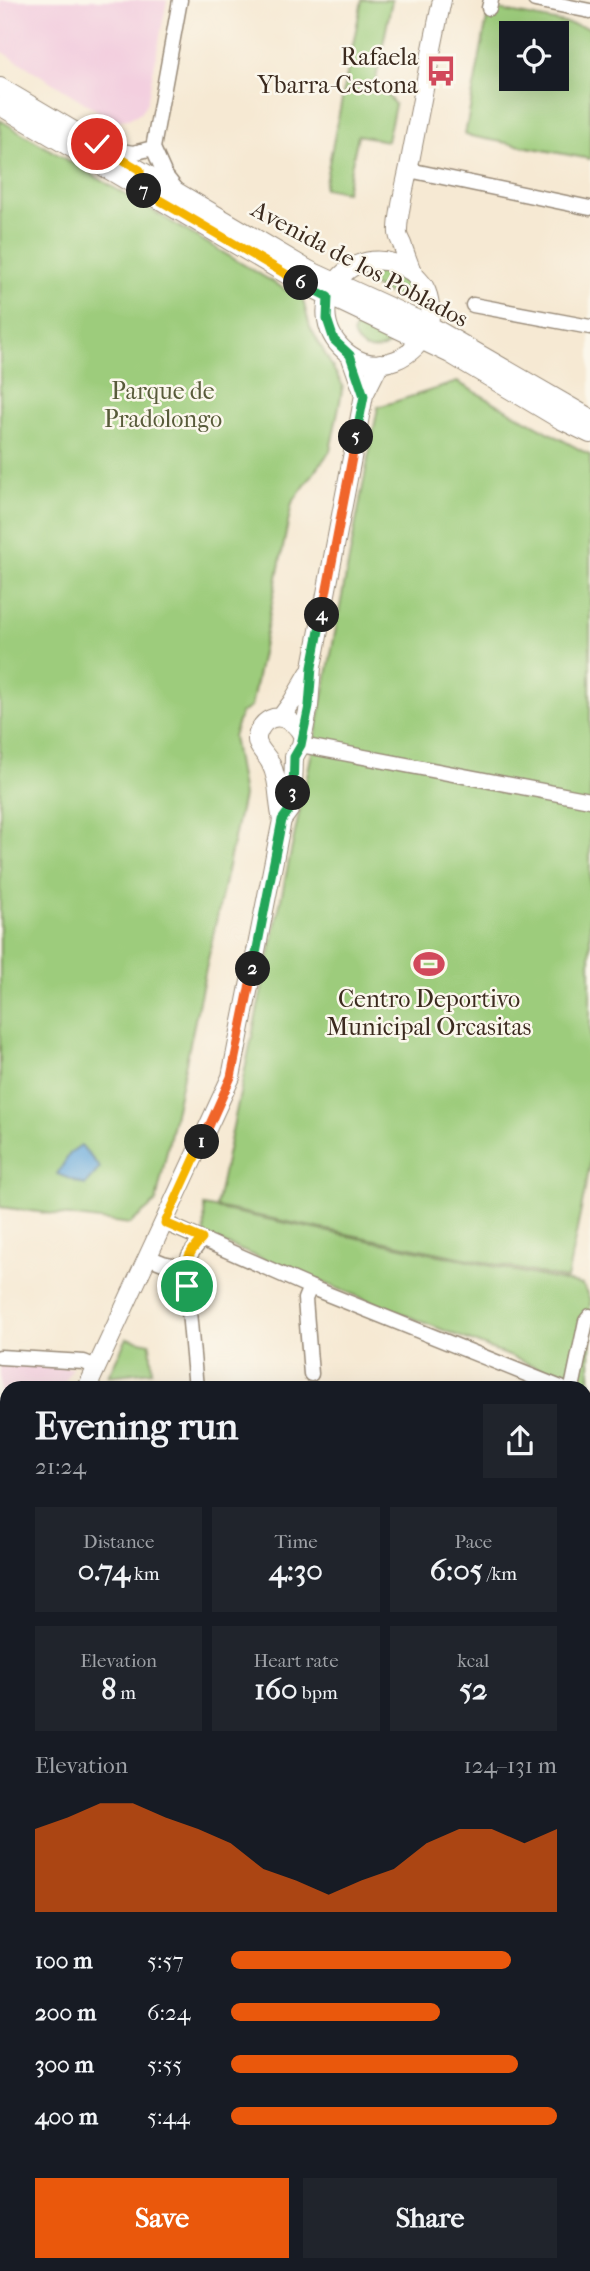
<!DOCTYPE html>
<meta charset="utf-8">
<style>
body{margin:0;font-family:"IM FELL French Canon",serif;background:#20242c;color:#f1f3f6;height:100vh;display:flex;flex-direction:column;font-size:26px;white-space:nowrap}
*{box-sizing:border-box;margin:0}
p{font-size:23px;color:#9ea1a6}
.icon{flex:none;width:38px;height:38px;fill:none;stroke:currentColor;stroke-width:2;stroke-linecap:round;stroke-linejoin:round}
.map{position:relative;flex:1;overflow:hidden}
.panel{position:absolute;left:0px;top:1381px;width:592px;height:891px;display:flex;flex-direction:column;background:#171b24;border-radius:21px 21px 0 0;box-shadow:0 7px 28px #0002}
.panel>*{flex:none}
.buttons{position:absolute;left:499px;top:21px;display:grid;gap:14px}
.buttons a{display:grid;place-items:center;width:70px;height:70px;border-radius:0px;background:#171b24;box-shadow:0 7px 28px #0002;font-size:35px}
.pin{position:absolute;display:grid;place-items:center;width:60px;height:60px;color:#fff;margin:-30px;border:4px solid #fff;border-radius:50%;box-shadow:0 2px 7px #0007}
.km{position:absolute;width:35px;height:35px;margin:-18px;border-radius:50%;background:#222;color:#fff;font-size:19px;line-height:35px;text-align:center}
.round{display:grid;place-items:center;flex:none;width:74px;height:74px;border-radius:0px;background:#20242c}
.head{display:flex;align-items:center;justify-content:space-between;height:119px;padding:0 35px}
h1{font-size:38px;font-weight:700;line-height:52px}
.metrics{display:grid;grid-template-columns:repeat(3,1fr);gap:10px;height:119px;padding:7px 35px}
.metrics div{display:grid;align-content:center;border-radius:0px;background:#20242c;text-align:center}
.metrics b{font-size:30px;font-weight:700}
.metrics small{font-size:19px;font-weight:400}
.metrics p{font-size:19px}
.chart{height:196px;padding:14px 35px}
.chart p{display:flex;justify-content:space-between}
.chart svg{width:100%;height:126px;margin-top:7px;fill:#ea580c;opacity:.7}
.button{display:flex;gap:14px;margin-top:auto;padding:14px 35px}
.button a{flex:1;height:80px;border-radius:0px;background:#ea580c;color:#fff;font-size:28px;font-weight:700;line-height:80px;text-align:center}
.button a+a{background:#20242c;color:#f1f3f6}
ul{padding:0 35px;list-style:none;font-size:23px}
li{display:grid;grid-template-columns:112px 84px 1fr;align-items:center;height:52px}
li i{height:18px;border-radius:9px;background:#ea580c}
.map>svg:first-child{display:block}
.built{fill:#f3cfdf}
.green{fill:#9dcc7b;stroke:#6c7b4c;stroke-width:2;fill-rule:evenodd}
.water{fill:#66a9db;stroke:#506a7c;stroke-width:2}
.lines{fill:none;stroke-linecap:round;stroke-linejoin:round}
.minor-casing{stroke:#988a78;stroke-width:17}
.major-casing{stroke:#988a78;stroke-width:20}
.minor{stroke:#fff;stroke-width:14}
.major{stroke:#fff;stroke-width:18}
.split-1-casing{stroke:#fff;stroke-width:14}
.split-2-casing{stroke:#fff;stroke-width:14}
.split-3-casing{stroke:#fff;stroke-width:14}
.split-4-casing{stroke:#fff;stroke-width:14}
.split-5-casing{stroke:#fff;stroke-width:14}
.split-6-casing{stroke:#fff;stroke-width:14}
.split-7-casing{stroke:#fff;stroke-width:14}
.split-8-casing{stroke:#fff;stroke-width:14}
.split-1{stroke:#f5b400;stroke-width:9}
.split-2{stroke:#f0652b;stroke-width:9}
.split-3{stroke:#22a559;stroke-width:9}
.split-4{stroke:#22a559;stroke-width:9}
.split-5{stroke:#f0652b;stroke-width:9}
.split-6{stroke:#22a559;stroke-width:9}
.split-7{stroke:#f5b400;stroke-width:9}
.split-8{stroke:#f5b400;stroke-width:9}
.labels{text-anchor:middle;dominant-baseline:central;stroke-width:5;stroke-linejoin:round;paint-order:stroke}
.poi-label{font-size:24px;fill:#3b2a1e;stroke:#fbf7ec;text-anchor:end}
.street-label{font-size:24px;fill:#3b2a1e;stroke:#fbf7ec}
.park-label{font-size:24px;fill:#585b3a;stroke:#fbf7ec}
</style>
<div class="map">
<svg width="590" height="2271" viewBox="0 0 590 2271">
<rect width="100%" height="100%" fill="#fbf7ec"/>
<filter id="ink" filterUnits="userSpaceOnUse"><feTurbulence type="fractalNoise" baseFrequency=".0143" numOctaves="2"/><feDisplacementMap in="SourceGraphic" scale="14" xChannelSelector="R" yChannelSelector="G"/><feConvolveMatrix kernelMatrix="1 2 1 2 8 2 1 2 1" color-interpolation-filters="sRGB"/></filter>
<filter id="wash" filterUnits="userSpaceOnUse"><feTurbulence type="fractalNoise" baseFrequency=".00686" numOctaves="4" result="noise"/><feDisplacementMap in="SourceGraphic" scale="28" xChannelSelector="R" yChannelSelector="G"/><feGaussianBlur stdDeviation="1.57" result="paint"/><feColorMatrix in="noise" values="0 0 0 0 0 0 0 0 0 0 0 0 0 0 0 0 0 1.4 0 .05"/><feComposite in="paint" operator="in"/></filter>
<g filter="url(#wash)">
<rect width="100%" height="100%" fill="#f6e9d3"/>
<!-- built -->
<path class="built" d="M0,0H167L147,103L140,113L128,119L114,121L0,50Z
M0,1364L72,1368L62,1388H7V1492L0,1506Z
M303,2264H448L450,2271H302Z"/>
<!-- green -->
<path class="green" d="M362,0H392L376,79L395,105L387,141L358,135L346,192L324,188Z
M489,8L590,28V159L465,135ZM511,33H556V79H511Z
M0,120L303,300L310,327L343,386L330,451L292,503L251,707L241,713L233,736L243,796L156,1202L130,1224L0,1207Z
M383,271C399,272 411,282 403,298L399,299L365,282L367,276Z
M356,323H360L393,341C380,354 360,354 353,334Z
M457,382L590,455V1165L567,1279L216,1207L316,733L378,407Z
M204,1206L583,1285L590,1300V1388L205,1236Z
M127,1338L150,1343L152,1371L108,1376Z
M0,2183L7,2184V2264L163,2265L161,2271H0Z"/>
<!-- water -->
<path class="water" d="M81,1145L100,1168L85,1185L57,1174L71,1152Z"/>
</g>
<g filter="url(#ink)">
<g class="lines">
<!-- minor casing -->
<g class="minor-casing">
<path id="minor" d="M535,0L590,11
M489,8L491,0
M110,149L133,153L153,148
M409,170L590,208
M176,189L165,175L153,148L180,0
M473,305L590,327
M301,745L590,800
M165,1223L310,1287L561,1388
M148,1257L163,1263L185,1268
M310,1287L305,1299L311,1374
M0,1357L84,1362L96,1367
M196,1388L185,1268L189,1256L202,1239
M572,1388L586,1321L590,1316
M584,1411L588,1402
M584,1540H590
M0,1632L7,1633
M584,1641H590
M0,1724L7,1725
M584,1743L590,1744
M0,1802L7,1803
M584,1832L590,1833
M0,1890L7,1892
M584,1908L590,1909
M0,1979L7,1980
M584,2001L590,2002
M0,2069L7,2071
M584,2071L590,2066
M0,2161L7,2163
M457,2264L460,2271
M168,2271L170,2264"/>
</g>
<!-- major casing -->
<g class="major-casing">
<path id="major" d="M0,87L309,270L429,325L590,418
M0,106L301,283L450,354L561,420L590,434
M412,272C347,230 294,315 350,355C378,375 417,358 428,327C432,315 431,298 424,286C420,280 414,276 411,269C408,261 405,253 402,244C400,240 397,235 398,229C399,205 407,180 411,156C421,104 431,52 442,0
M350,355L364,395
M281,717L292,702L309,673
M282,820C277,801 280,781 270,762C264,751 251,744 260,729C271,709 294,718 302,735
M87,1388L231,1077L282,820L290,809L293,789L294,757L301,745L309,706L312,667L364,395L380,363
M0,1584L7,1567"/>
</g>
<!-- minor -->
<use href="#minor" class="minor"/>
<!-- major -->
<use href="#major" class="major"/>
</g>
</g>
<g class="lines" filter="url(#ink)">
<!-- split-1 casing -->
<g class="split-1-casing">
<path id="split-1" d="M187,1286C184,1264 186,1255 202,1239L165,1223L202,1142"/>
</g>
<!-- split-2 casing -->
<g class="split-2-casing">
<path id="split-2" d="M202,1142L231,1077L253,969"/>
</g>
<!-- split-3 casing -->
<g class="split-3-casing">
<path id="split-3" d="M253,969L282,820L290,809L293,793"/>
</g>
<!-- split-4 casing -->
<g class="split-4-casing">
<path id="split-4" d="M293,793L294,757L301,745L309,706L312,667L322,615"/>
</g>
<!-- split-5 casing -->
<g class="split-5-casing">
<path id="split-5" d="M322,615L356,437"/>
</g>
<!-- split-6 casing -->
<g class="split-6-casing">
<path id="split-6" d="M301,283L328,297L327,319L334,340L350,355L364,396L356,437"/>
</g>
<!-- split-7 casing -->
<g class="split-7-casing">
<path id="split-7" d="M144,191L301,283"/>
</g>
<!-- split-8 casing -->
<g class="split-8-casing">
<path id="split-8" d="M97,144L140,170L141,188L144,191"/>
</g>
<!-- split-1 -->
<use href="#split-1" class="split-1"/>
<!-- split-2 -->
<use href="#split-2" class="split-2"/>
<!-- split-3 -->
<use href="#split-3" class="split-3"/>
<!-- split-4 -->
<use href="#split-4" class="split-4"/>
<!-- split-5 -->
<use href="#split-5" class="split-5"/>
<!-- split-6 -->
<use href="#split-6" class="split-6"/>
<!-- split-7 -->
<use href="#split-7" class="split-7"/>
<!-- split-8 -->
<use href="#split-8" class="split-8"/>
</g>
<!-- icons -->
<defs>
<g id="bus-bare" transform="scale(2.415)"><path d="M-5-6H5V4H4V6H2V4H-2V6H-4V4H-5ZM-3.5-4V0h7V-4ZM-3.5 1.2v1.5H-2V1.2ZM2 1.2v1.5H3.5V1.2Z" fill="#d1495b" stroke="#fbf7ec" stroke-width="2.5" paint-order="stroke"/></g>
<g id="stadium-bare" transform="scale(2.415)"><path d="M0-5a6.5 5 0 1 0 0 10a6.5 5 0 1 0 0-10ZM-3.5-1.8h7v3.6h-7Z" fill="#d1495b" stroke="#fbf7ec" stroke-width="2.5" paint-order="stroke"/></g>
</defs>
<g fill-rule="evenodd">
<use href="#bus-bare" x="441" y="71"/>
<use href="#stadium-bare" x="429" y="964"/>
</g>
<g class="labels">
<!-- poi labels -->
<g class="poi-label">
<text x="418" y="57">Rafaela<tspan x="418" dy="28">Ybarra-Cestona</tspan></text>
<text x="429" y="999" text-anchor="middle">Centro Deportivo<tspan x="429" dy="28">Municipal Orcasitas</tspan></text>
</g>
<!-- street labels -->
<g class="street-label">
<text transform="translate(360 264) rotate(28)">Avenida de los Poblados</text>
</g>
<!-- park labels -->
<g class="park-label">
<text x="163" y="391">Parque de<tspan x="163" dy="28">Pradolongo</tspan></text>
</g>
</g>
</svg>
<div class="buttons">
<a><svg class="icon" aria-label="locate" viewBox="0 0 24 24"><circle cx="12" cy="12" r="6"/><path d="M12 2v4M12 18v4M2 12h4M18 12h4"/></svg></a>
</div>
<div class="pin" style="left:187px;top:1286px;background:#1e9e55"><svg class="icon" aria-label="arrive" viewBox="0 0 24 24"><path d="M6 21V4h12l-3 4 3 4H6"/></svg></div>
<div class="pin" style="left:97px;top:144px;background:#d93025"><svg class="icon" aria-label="check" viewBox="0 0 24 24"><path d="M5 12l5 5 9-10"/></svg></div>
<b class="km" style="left:202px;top:1142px">1</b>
<b class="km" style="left:253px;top:969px">2</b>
<b class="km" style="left:293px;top:793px">3</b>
<b class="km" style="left:322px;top:615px">4</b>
<b class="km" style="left:356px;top:437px">5</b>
<b class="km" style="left:301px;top:283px">6</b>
<b class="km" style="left:144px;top:191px">7</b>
<section class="panel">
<div class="head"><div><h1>Evening run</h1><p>21:24</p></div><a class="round"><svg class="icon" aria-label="share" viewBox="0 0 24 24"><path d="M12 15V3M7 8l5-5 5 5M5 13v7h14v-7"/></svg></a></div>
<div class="metrics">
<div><p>Distance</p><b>0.74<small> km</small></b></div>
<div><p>Time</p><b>4:30</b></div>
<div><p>Pace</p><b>6:05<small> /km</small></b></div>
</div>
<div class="metrics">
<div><p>Elevation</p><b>8<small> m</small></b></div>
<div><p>Heart rate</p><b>160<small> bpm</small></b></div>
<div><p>kcal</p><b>52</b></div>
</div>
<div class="chart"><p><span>Elevation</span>124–131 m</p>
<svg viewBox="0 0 160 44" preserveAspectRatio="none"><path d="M0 44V15L10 11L20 6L30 6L40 11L50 15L60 20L70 29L80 33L90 38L100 33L110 29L120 20L130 15L140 15L150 20L160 15V44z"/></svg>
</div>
<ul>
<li><b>100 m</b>5:57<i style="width:86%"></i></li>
<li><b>200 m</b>6:24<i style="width:64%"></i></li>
<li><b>300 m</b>5:55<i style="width:88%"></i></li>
<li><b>400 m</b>5:44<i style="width:100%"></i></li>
</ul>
<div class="button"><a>Save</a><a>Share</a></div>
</section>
</div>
